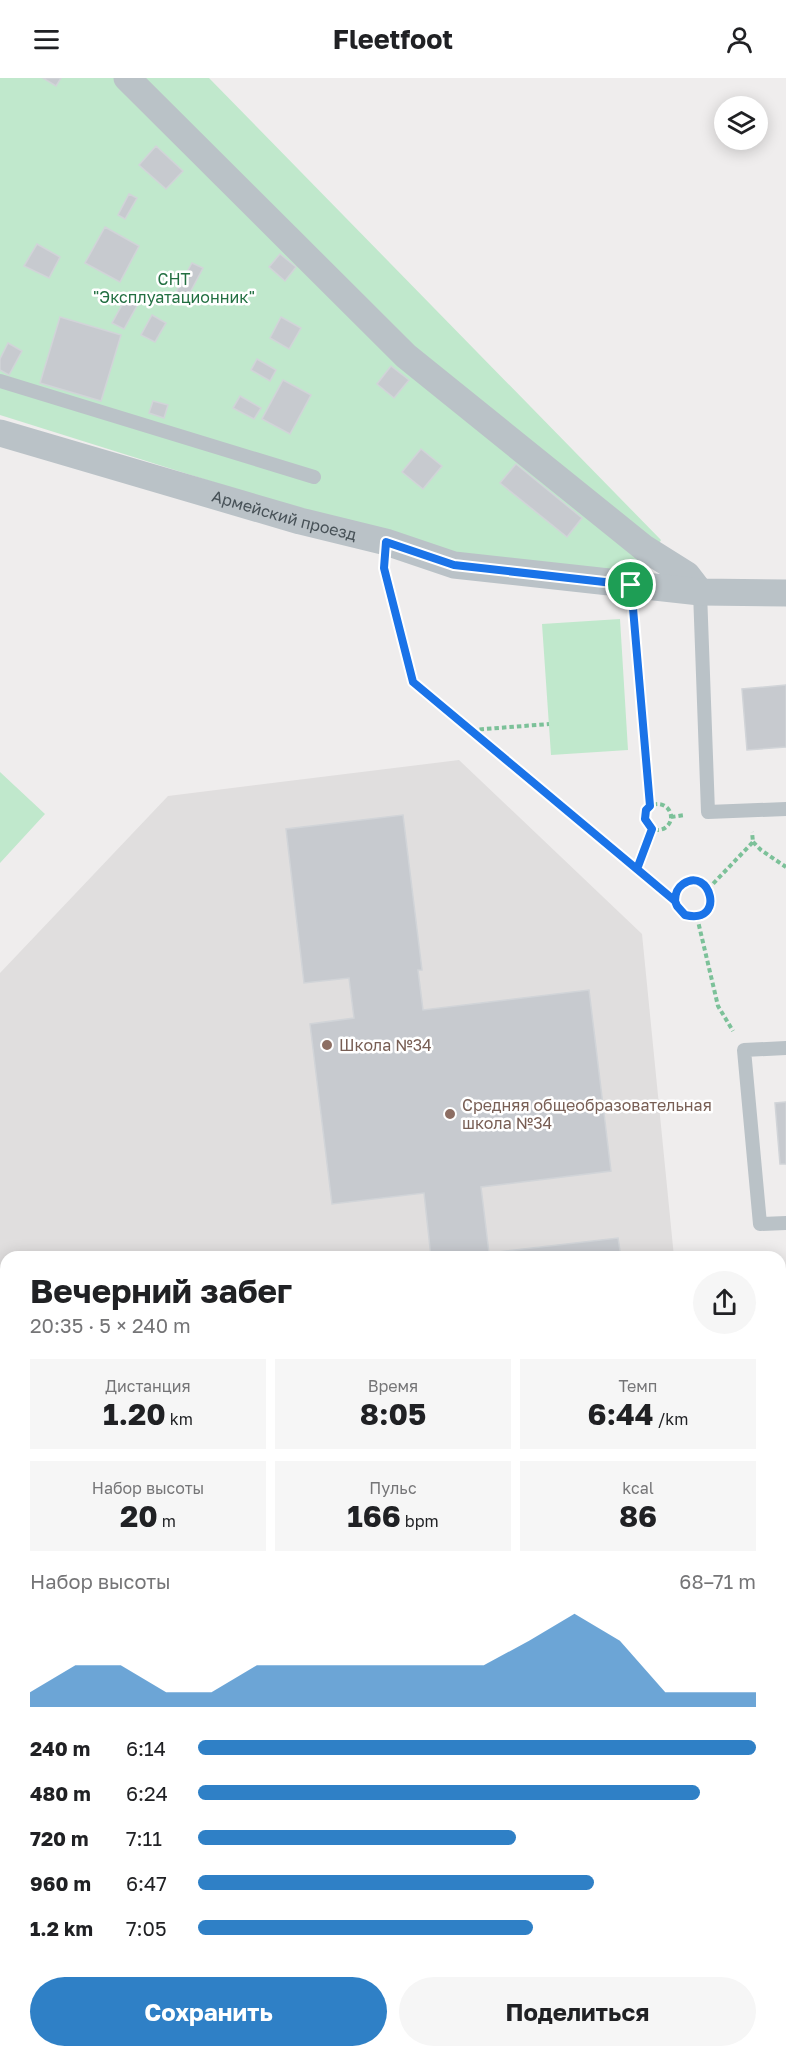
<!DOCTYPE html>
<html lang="ru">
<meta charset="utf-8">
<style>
body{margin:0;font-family:"Golos Text",sans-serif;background:#f6f6f6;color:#202124;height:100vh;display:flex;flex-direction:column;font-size:22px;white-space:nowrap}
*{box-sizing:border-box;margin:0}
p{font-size:20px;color:#757577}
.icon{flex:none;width:33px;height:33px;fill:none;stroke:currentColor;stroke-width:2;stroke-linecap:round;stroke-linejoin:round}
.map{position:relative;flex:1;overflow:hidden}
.side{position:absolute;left:0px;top:1173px;width:786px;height:807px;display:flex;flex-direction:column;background:#fff;border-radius:18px 18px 0 0;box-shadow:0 3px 15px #0003}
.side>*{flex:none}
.controls{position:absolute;left:714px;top:18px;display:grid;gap:12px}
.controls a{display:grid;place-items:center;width:54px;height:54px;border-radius:50%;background:#fff;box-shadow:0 3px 15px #0003;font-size:30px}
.pin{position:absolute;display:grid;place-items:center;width:51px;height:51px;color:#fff;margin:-26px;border:3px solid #fff;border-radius:50%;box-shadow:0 2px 6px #0007}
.round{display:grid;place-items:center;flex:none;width:63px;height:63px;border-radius:32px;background:#f6f6f6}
.overview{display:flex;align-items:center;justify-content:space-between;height:102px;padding:0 30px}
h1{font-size:33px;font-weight:700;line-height:45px}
.metrics{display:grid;grid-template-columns:repeat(3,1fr);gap:9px;height:102px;padding:6px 30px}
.metrics div{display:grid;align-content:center;border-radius:0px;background:#f6f6f6;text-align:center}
.metrics b{font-size:30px;font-weight:700}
.metrics small{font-size:16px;font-weight:400}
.metrics p{font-size:16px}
.chart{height:168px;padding:12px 30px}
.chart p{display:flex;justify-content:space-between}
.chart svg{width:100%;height:108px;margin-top:6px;fill:#2f80c6;opacity:.7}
.button{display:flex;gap:12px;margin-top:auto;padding:12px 30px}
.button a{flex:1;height:69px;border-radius:36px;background:#2f80c6;color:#fff;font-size:24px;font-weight:700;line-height:69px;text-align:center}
.button a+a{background:#f6f6f6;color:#202124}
ul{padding:0 30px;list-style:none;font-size:20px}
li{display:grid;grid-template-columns:96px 72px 1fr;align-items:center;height:45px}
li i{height:15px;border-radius:8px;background:#2f80c6}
header{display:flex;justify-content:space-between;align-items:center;height:78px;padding:0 30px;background:#fff;font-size:27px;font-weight:700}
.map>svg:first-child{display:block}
.education{fill:#e0dede}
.grass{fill:url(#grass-dots)}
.green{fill:#c0e8cc}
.building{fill:#c7cacf;stroke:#d1d4d8;stroke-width:1.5}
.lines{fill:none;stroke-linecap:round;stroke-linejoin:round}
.path{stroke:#7cc199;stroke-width:4;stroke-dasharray:4.5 3;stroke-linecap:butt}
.service{stroke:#bac2c7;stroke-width:14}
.minor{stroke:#bac2c7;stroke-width:27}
.route-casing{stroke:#fff;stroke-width:12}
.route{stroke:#1a73e8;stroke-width:8}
.education-dot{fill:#8d6e63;stroke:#fff;stroke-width:2}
.labels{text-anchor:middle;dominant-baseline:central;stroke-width:5;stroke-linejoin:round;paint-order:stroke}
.park-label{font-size:16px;fill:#226f41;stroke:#fff}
.street-label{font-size:16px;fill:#475157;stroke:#fff}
.education-label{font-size:16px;fill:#785e54;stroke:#fff;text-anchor:start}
</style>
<header><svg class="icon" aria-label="menu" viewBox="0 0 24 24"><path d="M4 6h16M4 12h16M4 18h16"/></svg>Fleetfoot<svg class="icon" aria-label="person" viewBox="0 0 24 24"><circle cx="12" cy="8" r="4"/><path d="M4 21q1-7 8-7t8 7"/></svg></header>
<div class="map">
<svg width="786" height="1980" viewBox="0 0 786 1980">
<defs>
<pattern id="grass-dots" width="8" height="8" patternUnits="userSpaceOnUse" patternTransform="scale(1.5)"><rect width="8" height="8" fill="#c0e8cc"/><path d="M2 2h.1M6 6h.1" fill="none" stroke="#9ebea8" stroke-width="1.8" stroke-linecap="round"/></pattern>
</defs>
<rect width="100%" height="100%" fill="#efeded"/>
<!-- education -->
<path class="education" d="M459,682L642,856L674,1179H6V1512L0,1519V895L168,718Z"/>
<!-- grass -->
<path class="grass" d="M6,1512V1746L0,1747V1519Z"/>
<!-- green -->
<path class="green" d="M0,0H209L661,462L639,502L464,483L0,337Z
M620,541L628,672L551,677L542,546Z
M0,694L45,736L0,785Z"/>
<!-- building -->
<path class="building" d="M43,0H61L56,8Z
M156,68L183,93L166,111L139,87Z
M129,116L137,120L125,141L118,137Z
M105,149L139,168L120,204L85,185Z
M37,166L60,179L49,200L24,188Z
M280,176L296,189L285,203L269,189Z
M192,185L203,190L187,220L176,214Z
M127,218L139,224L124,251L112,245Z
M152,237L166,245L155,264L141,257Z
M60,239L121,257L101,323L40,305Z
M281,239L301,250L289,271L270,260Z
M8,265L22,273L9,297L0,292V281Z
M257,281L276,292L270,303L251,292Z
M391,288L409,302L394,320L377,306Z
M283,302L311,317L290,356L262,341Z
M240,318L261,330L254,341L233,330Z
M153,323L168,327L164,340L149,335Z
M421,371L442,388L423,411L402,394Z
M516,386L582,440L567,459L500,405Z
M786,607V669L747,672L742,611Z
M403,737L422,892H418L423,932L589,912L611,1093L481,1109L489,1175L618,1160L621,1179H431L424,1115L332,1126L310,946L354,940L349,900L304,905L286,751Z
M786,1024V1086H780L775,1025Z
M0,1268L6,1274V1315L0,1322Z
M780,1783H786V1844H780Z
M6,1871V1930L0,1931V1872Z"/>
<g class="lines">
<!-- path -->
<path class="path" d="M386,496L413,604L675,823
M633,537L649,728
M472,652L549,646
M645 739a13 13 0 1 1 26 0a13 13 0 1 1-26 0Z
M671,739L685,737
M753,764L761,772L786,789
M637,791L652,751
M675 821a18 18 0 1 1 36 0a18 18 0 1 1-36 0Z
M708,811L753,764L752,754
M697,839L718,928L733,953
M780,1249L784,1239L786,1223
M780,1268L786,1263
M0,1570L6,1562
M0,1575H6
M780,1644H786
M0,1677L6,1699
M0,1726L6,1725"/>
<!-- service -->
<path class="service" d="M0,303L314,399
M700,514L708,734L786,731
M786,970L744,972L760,1146L786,1145
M780,1400L786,1399
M780,1511L784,1573H786
M780,1721L786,1720
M0,1813L6,1811
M780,1904H786
M562,1974V1980
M111,1980L136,1974"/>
<!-- minor -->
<g class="minor">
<path d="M127,0L406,278L644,470L687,497L700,514"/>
<path id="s1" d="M0,355L300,443L386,464L454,487L700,514L786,515"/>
</g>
</g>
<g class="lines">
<!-- route casing -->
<g class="route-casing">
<path id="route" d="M631,507L454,487L386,464L384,490L413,604L675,823L677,828L685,837C727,847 710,787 683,806C677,810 675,816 675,823L637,791L652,751L645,741L646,732L650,728L631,507"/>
</g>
<!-- route -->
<use href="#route" class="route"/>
</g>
<!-- markers -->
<g class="education-dot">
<circle cx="327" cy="967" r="6"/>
<circle cx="450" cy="1036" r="6"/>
</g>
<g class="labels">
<!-- park labels -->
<g class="park-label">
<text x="174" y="201">СНТ<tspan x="174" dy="18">"Эксплуатационник"</tspan></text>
</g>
<!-- street labels -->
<g class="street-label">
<text stroke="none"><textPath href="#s1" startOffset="296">Армейский проезд</textPath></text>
</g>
<!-- education labels -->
<g class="education-label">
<text x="339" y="967">Школа №34</text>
<text x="462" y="1027">Средняя общеобразовательная<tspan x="462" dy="18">школа №34</tspan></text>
</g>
</g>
</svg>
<div class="controls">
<a><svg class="icon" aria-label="layers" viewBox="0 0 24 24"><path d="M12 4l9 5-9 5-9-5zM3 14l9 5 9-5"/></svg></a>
</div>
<div class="pin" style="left:631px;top:507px;background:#1e9e55"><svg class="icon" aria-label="arrive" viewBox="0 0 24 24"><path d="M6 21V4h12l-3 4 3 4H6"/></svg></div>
<section class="side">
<div class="overview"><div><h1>Вечерний забег</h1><p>20:35 · 5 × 240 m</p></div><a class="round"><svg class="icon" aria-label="share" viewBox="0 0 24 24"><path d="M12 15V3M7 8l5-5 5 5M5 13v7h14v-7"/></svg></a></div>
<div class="metrics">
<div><p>Дистанция</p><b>1.20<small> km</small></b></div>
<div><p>Время</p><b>8:05</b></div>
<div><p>Темп</p><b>6:44<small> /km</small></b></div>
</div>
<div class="metrics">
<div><p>Набор высоты</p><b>20<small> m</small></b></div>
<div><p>Пульс</p><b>166<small> bpm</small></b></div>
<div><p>kcal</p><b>86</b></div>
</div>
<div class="chart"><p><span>Набор высоты</span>68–71 m</p>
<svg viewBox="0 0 160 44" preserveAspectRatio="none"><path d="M0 44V38L10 27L20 27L30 38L40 38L50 27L60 27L70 27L80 27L90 27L100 27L110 17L120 6L130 17L140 38L150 38L160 38V44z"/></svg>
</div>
<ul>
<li><b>240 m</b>6:14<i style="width:100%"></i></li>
<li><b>480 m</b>6:24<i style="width:90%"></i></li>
<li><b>720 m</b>7:11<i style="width:57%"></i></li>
<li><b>960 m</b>6:47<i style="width:71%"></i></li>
<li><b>1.2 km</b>7:05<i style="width:60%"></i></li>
</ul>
<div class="button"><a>Сохранить</a><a>Поделиться</a></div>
</section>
</div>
